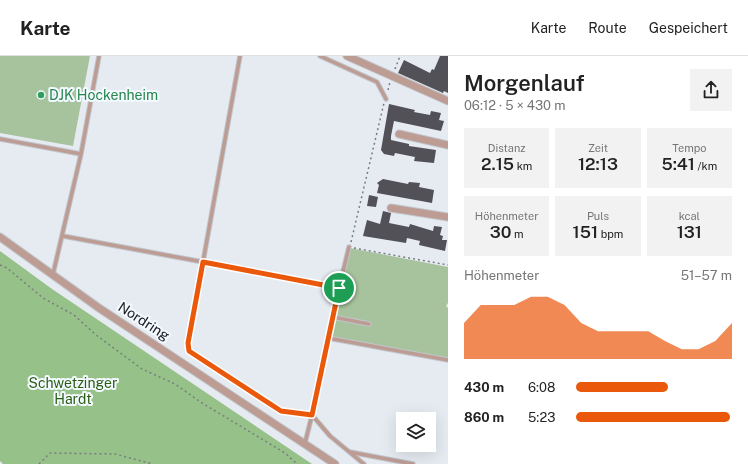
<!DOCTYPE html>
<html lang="de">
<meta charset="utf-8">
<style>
body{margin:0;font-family:"Public Sans",sans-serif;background:#f2f2f2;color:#222;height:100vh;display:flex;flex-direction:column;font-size:15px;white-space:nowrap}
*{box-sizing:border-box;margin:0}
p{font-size:13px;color:#767676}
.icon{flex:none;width:22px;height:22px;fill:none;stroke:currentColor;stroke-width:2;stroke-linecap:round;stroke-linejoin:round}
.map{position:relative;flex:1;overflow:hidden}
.panel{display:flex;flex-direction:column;background:#fff;width:300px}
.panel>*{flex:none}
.fabs{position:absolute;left:396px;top:356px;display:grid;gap:8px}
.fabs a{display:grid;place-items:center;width:40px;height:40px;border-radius:0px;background:#fff;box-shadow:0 4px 16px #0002;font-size:20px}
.pin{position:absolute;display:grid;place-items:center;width:34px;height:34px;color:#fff;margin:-17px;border:2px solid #fff;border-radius:50%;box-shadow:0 1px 4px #0007}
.round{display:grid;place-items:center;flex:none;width:42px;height:42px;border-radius:0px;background:#f2f2f2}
.headline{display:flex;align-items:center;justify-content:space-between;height:68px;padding:0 16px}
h1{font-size:22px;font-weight:600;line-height:30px}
.figures{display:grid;grid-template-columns:repeat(3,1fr);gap:6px;height:68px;padding:4px 16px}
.figures div{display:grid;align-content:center;border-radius:0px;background:#f2f2f2;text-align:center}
.figures b{font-size:17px;font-weight:600}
.figures small{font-size:11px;font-weight:400}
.figures p{font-size:11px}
.chart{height:112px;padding:8px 16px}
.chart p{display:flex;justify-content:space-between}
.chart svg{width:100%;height:72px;margin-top:4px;fill:#ea580c;opacity:.7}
ul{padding:0 16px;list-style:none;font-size:13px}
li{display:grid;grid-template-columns:64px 48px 1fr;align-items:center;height:30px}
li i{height:10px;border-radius:5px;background:#ea580c}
header{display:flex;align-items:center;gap:24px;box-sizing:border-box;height:56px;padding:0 20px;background:#fff;border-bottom:1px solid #e0e0e0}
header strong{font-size:19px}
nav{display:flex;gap:22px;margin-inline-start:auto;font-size:14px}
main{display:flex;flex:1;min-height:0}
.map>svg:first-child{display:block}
.green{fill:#a7c39d}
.forest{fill:#96c188}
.building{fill:#525157}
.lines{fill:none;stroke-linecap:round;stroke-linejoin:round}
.lane-casing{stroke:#c1c6cc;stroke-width:5.5}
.street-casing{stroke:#c1c6cc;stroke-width:9}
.path{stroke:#797d81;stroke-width:1.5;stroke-dasharray:2 3;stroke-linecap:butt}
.lane{stroke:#bd9c94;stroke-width:3.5}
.street{stroke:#bd9c94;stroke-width:7}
.route-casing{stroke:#fff;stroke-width:8}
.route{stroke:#ea580c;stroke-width:5}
.leisure-dot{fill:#2e9e5b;stroke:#f3f9ff;stroke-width:1.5}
.labels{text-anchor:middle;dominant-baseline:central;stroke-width:4;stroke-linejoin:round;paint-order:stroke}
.leisure-label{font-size:14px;fill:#27864d;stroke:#f3f9ff;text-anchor:start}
.street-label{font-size:14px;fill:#191b1d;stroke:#f3f9ff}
.park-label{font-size:14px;fill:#295e11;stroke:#f3f9ff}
</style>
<header>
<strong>Karte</strong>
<nav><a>Karte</a><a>Route</a><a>Gespeichert</a></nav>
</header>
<main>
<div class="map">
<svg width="448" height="408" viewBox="0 0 448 408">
<rect width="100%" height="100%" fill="#e6ebf2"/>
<!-- green -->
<path class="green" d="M0,0H90L73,90L0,77Z
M350,192L448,211V247L446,250L448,252V303L330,281Z"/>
<!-- forest -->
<path class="forest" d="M0,195L52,233L312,408H3L0,405Z"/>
<!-- building -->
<path class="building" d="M440,0H448V37L444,35L443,37L398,17L404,4L430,17L432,13L434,14Z
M389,48L415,54L414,56L430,59L431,55L441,57L439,64L444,65L441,75L394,65L391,80V84L409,88V90L436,94L434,107L414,105L415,101L395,97L394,100L384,98L381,94Z
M383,123L408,128L409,126L420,127L419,131L434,134L432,147L377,137L379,129L377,127Z
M369,139L378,141L376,151L367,150Z
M383,155L391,157L389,167L409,171L410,168L433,175L434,170L442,171L440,179L443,180L442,184H447L445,195L419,189L420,185L407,182L406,187L363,180L367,164L380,168Z"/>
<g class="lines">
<!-- lane casing -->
<g class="lane-casing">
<path id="lane" d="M320,0L377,26L386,43
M0,83L81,98
M63,180L203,206L240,0
M53,218L81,98L99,0
M339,232L349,191
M333,261L369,268
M328,282L448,304
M305,387L312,359L281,355L189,295L188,287L203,206L339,232L312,359L330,380L364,408
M350,396L413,408"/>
</g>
<!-- street casing -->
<g class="street-casing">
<path id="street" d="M347,0L448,45
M399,78L448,89
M391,152L448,161
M0,181L99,252L335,408"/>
</g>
<!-- path -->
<path class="path" d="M395,13L400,0
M388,34L390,26
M351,186L384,47
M354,192L448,209
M0,209L7,212L43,242L74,259L96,279L142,313L175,328L202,347L285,397L297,408
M39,408L50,397L115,398L153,408"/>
<!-- lane -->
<use href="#lane" class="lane"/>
<!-- street -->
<use href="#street" class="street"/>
</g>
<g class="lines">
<!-- route casing -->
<g class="route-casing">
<path id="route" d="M203,206L339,232L312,359L281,355L189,295L188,287Z"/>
</g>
<!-- route -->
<use href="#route" class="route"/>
</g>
<!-- markers -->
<circle class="leisure-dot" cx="41" cy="39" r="4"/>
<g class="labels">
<!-- leisure labels -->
<g class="leisure-label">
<text x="49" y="39">DJK Hockenheim</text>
</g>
<!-- street labels -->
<g class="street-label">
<text transform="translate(144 265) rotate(33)">Nordring</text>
</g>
<!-- park labels -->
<g class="park-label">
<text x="73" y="327">Schwetzinger<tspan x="73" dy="16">Hardt</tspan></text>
</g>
</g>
</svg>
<div class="fabs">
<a><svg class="icon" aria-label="layers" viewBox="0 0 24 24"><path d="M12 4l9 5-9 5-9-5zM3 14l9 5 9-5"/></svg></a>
</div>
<div class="pin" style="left:339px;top:232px;background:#1e9e55"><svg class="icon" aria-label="arrive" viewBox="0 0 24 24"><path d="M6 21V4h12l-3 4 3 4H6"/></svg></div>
</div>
<section class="panel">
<div class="headline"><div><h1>Morgenlauf</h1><p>06:12 · 5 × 430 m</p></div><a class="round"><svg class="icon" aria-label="share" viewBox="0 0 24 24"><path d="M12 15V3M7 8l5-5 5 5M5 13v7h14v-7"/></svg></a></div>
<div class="figures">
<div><p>Distanz</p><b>2.15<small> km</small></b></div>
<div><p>Zeit</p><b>12:13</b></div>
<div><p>Tempo</p><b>5:41<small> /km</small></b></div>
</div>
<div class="figures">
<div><p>Höhenmeter</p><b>30<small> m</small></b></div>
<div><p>Puls</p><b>151<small> bpm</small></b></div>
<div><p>kcal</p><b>131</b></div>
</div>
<div class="chart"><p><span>Höhenmeter</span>51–57 m</p>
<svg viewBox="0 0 160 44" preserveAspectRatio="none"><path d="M0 44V22L10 11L20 11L30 11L40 6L50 6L60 11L70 22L80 27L90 27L100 27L110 27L120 33L130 38L140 38L150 33L160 22V44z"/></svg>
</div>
<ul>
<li><b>430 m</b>6:08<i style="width:59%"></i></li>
<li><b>860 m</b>5:23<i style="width:99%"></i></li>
</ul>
</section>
</main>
